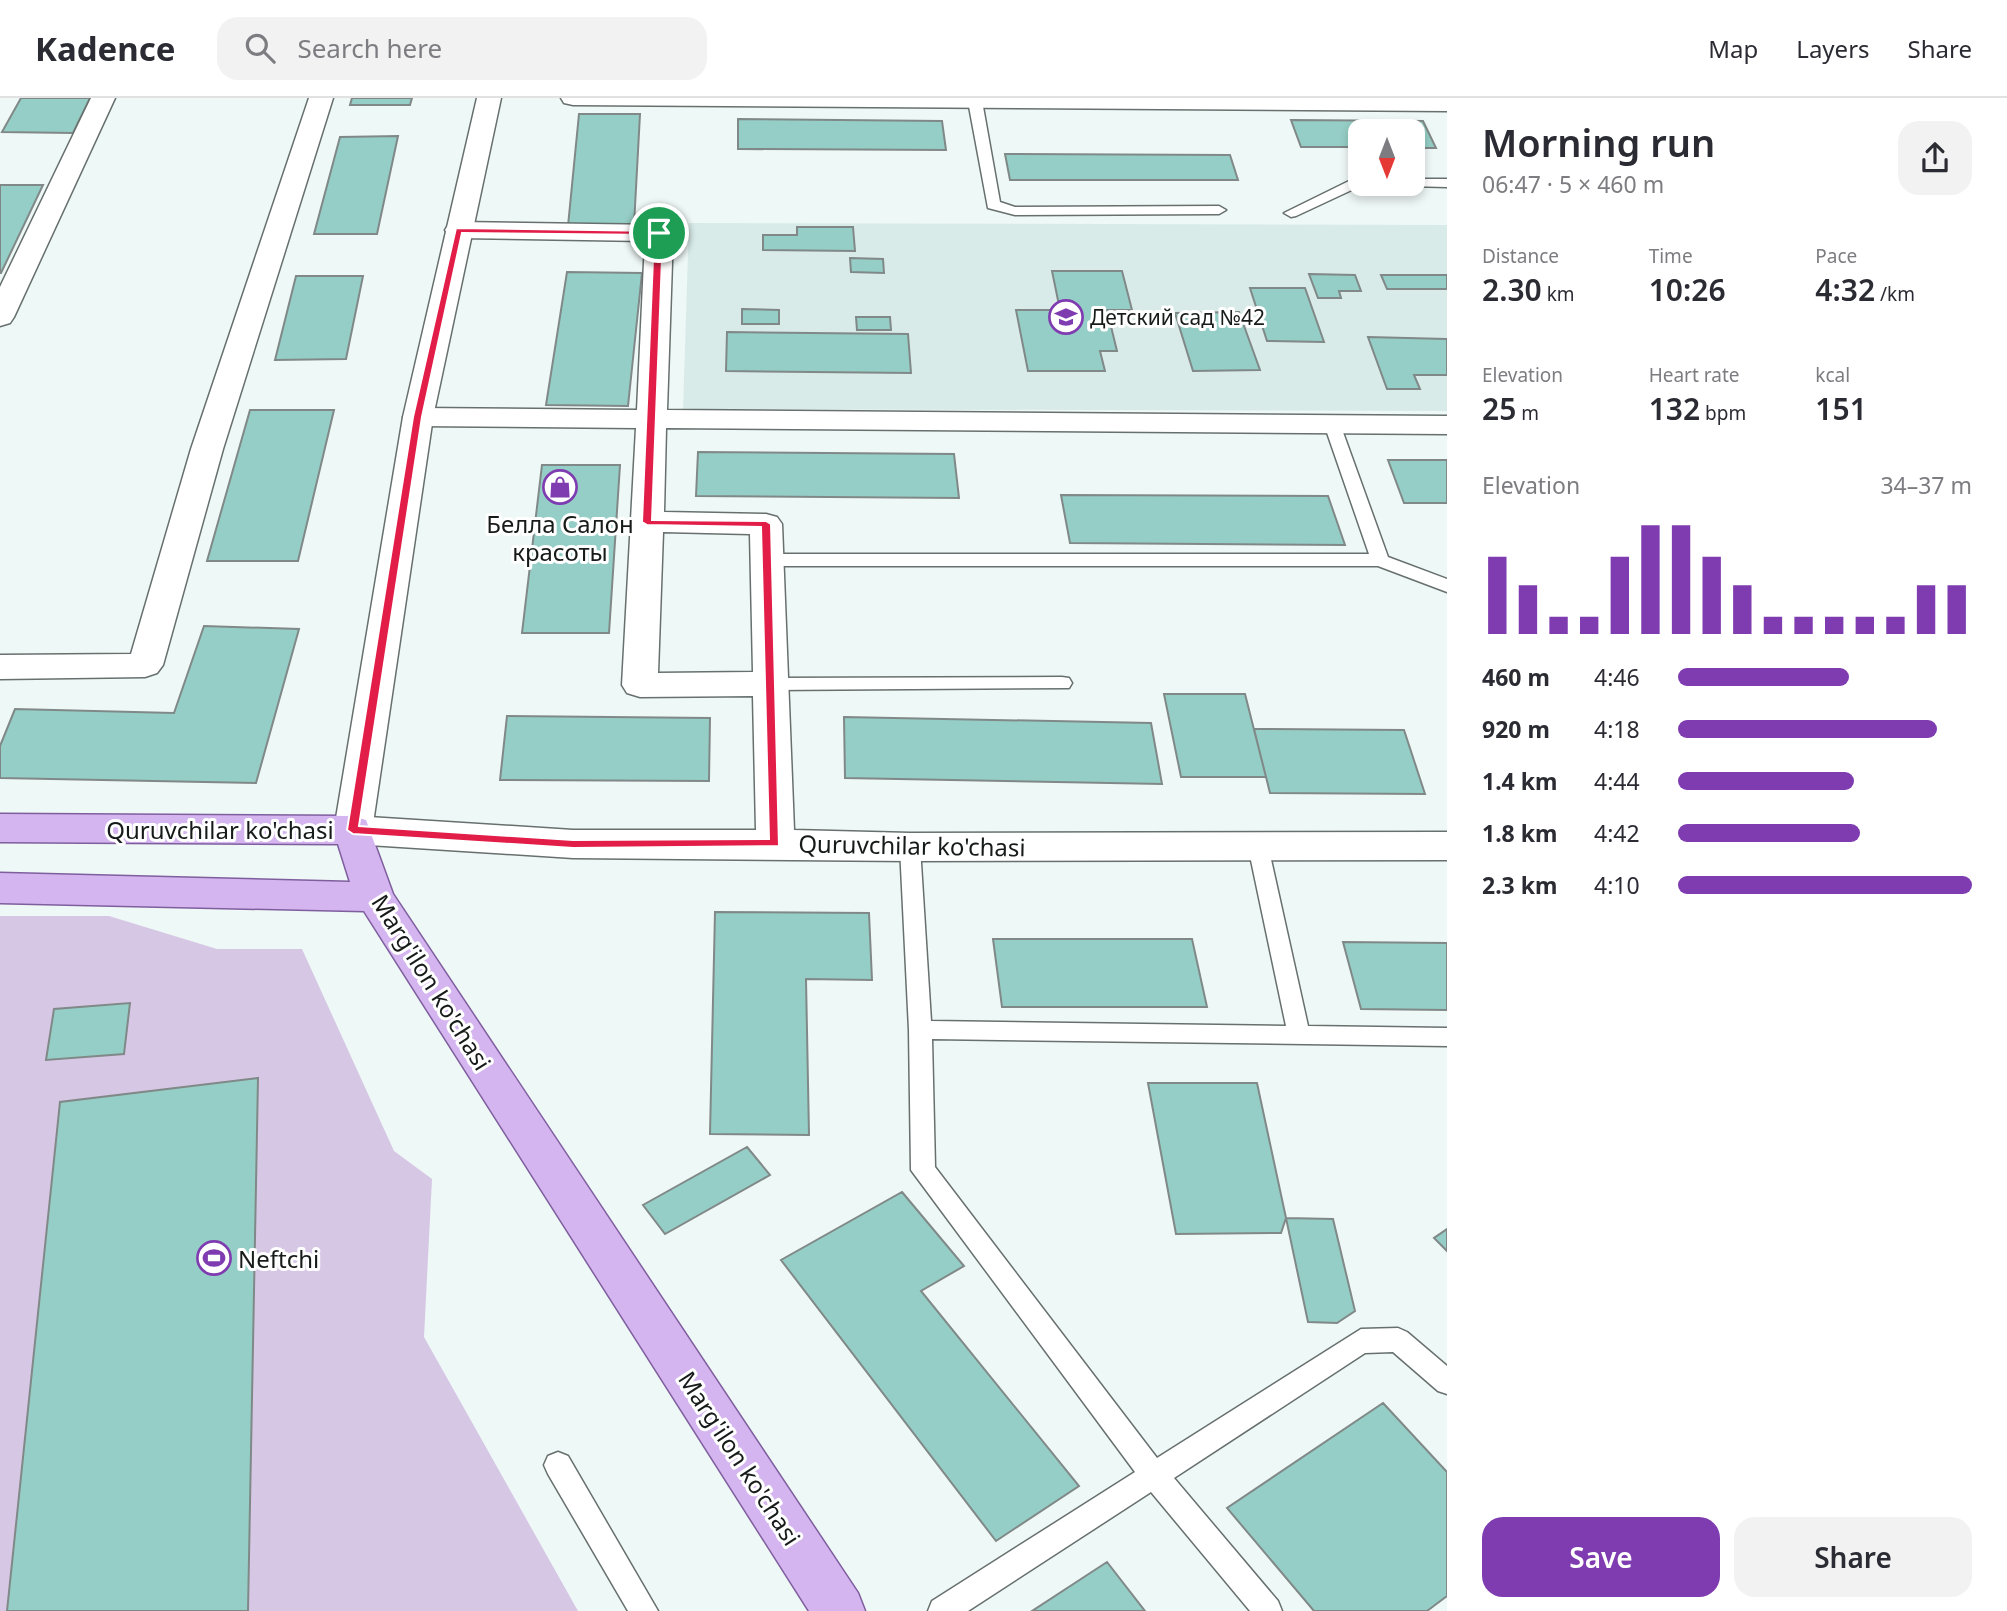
<!DOCTYPE html>
<meta charset="utf-8">
<style>
body{margin:0;font-family:"Noto Sans",sans-serif;background:#f2f2f3;color:#2b2b33;height:100vh;display:flex;flex-direction:column;font-size:26px;white-space:nowrap}
*{box-sizing:border-box;margin:0}
p{font-size:23px;color:#7c7c81}
.icon{flex:none;width:38px;height:38px;fill:none;stroke:currentColor;stroke-width:2;stroke-linecap:round;stroke-linejoin:round}
.map{position:relative;flex:1;overflow:hidden}
.details{display:flex;flex-direction:column;background:#fff;width:560px}
.details>*{flex:none}
.needle{width:46px;rotate:180deg}
.buttons{position:absolute;left:1348px;top:21px;display:grid;gap:14px}
.buttons a{display:grid;place-items:center;width:77px;height:77px;border-radius:14px;background:#fff;box-shadow:0 4px 10px #0003;font-size:35px}
.pin{position:absolute;display:grid;place-items:center;width:60px;height:60px;color:#fff;margin:-30px;border:4px solid #fff;border-radius:50%;box-shadow:0 2px 7px #0007}
.round{display:grid;place-items:center;flex:none;width:74px;height:74px;border-radius:21px;background:#f2f2f3}
.overview{display:flex;align-items:center;justify-content:space-between;height:119px;padding:0 35px}
h1{font-size:38px;font-weight:600;line-height:52px}
.stats{display:grid;grid-template-columns:repeat(3,1fr);gap:10px;height:119px;padding:7px 35px}
.stats div{display:grid;align-content:center}
.stats b{font-size:30px;font-weight:600}
.stats small{font-size:19px;font-weight:400}
.stats p{font-size:19px}
.chart{height:196px;padding:14px 35px}
.chart p{display:flex;justify-content:space-between}
.chart svg{width:100%;height:126px;margin-top:7px;stroke:#7f3cb0;stroke-width:6}
.primary-button{display:flex;gap:14px;margin-top:auto;padding:14px 35px}
.primary-button a{flex:1;height:80px;border-radius:21px;background:#7f3cb0;color:#fff;font-size:28px;font-weight:600;line-height:80px;text-align:center}
.primary-button a+a{background:#f2f2f3;color:#2b2b33}
ul{padding:0 35px;list-style:none;font-size:23px}
li{display:grid;grid-template-columns:112px 84px 1fr;align-items:center;height:52px}
li i{height:18px;border-radius:9px;background:#7f3cb0}
header{display:flex;align-items:center;gap:42px;box-sizing:border-box;height:98px;padding:0 35px;background:#fff;border-bottom:2px solid #e1e1e2}
header strong{font-size:33px}
nav{display:flex;gap:38px;margin-inline-start:auto;font-size:24px}
.search{width:490px;height:63px;background:#f2f2f3;display:flex;align-items:center;gap:18px;box-sizing:border-box;padding:0 24px;border-radius:21px;color:#7c7c81;font-size:26px}
main{display:flex;flex:1;min-height:0}
.map>svg:first-child{display:block}
.built{fill:#d8ebe8}
.green{fill:#d6c7e5}
.building{fill:#95cec6;stroke:#808988;stroke-width:2}
.lines{fill:none;stroke-linecap:round;stroke-linejoin:round}
.service-casing{stroke:#67706e;stroke-width:3}
.minor-casing{stroke:#67706e;stroke-width:3}
.tertiary-casing{stroke:#67706e;stroke-width:3}
.primary-casing{stroke:#7f5e9e;stroke-width:3}
.service{fill:#fff;fill-rule:evenodd}
.minor{fill:#fff;fill-rule:evenodd}
.tertiary{fill:#fff;fill-rule:evenodd}
.primary{fill:#d4b5ef;fill-rule:evenodd}
.route{fill:#e11d48;stroke:#fff;stroke-width:2;fill-rule:evenodd}
.labels{text-anchor:middle;dominant-baseline:central;stroke-width:6;stroke-linejoin:round;paint-order:stroke}
.far-poi-label{font-size:21px;fill:#161a19;stroke:#fff;text-anchor:start}
.poi-label{font-size:24px;fill:#161a19;stroke:#fff}
.street-label{font-size:24px;fill:#161a19;stroke:#fff}
</style>
<header>
<strong>Kadence</strong>
<div class="search"><svg class="icon" aria-label="search" viewBox="0 0 24 24"><circle cx="10" cy="10" r="6"/><path d="M15 15l6 6"/></svg>Search here</div>
<nav><a>Map</a><a>Layers</a><a>Share</a></nav>
</header>
<main>
<div class="map">
<svg width="1447" height="1513" viewBox="0 0 1447 1513">
<rect width="100%" height="100%" fill="#eef8f6"/>
<!-- built -->
<path class="built" d="M689,125L1447,127V313L683,311Z"/>
<!-- green -->
<path class="green" d="M0,818H109L217,851H302L394,1053L432,1081L424,1239L578,1513H0Z"/>
<!-- building -->
<path class="building" d="M21,0H90L73,35L2,34Z
M352,0H412L410,7H350Z
M579,16H640L634,127L568,128Z
M738,21L942,23L946,52L738,51Z
M1291,22L1423,23L1436,50H1412V33H1360V49H1301Z
M398,38L377,136H314L340,39Z
M1005,56L1230,57L1238,82H1010Z
M0,87H43L1,175H0Z
M797,129H853L855,153L763,152V137H797Z
M850,160L883,161L884,175L851,174Z
M1052,173H1122L1132,212H1107L1117,253H1100L1105,273H1028L1016,212H1060Z
M567,174L642,175L628,308L546,307Z
M1309,176L1355,177L1361,193H1339L1341,200H1318Z
M1381,177H1447V191H1387Z
M296,178H363L346,261L275,262Z
M1250,190H1305L1324,244L1267,243Z
M742,211L779,212V226H742Z
M1239,214L1260,272L1193,273L1175,215Z
M856,219H890L891,232H857Z
M727,234L908,236L911,275L726,273Z
M1368,239L1447,241V277H1414L1420,291H1387Z
M250,312H334L298,463H207Z
M698,354L954,356L959,400L696,398Z
M1388,362H1447V405H1404Z
M542,367H620L609,535H522Z
M1061,397L1328,398L1345,447L1070,445Z
M204,528L299,531L256,685L0,680V648L15,611L174,615Z
M1164,596H1245L1266,679H1181Z
M507,618L710,620L709,683L500,682Z
M844,619L1151,625L1162,686L845,680Z
M1254,631L1404,632L1425,696L1270,695Z
M715,814L869,815L872,882L806,881L809,1037L710,1036Z
M993,841H1192L1207,909H1002Z
M1343,844L1447,845V912L1361,911Z
M130,905L124,956L46,962L54,911Z
M258,980L248,1513H7L60,1004Z
M1148,985H1257L1286,1120L1281,1135L1176,1136Z
M747,1049L770,1077L665,1136L643,1107Z
M902,1094L964,1168L921,1193L1079,1388L996,1443L781,1162Z
M1286,1120L1333,1121L1355,1213L1337,1225L1308,1224Z
M1447,1131V1153L1434,1140Z
M1383,1305L1447,1374V1498L1427,1513H1314L1227,1410Z
M1107,1464L1145,1513H1032Z"/>
<g class="lines">
<!-- service casing -->
<g class="service-casing">
<path id="service" d="M970,0H979L982,3L1000,104L1015,109L1219,108L1226,112L1219,116L1015,117L988,110L968,3Z
M1412,81H1447V89L1407,88L1405,86H1412Z
M1360,82V86H1367L1365,89L1356,90L1296,118L1291,119L1284,115L1349,83Z
M1332,321L1340,326L1388,459L1447,481V494L1378,468H767L758,462L767,456H1369L1324,326Z
M1062,579L1069,580L1072,585L1069,590L770,592L763,591L760,586L763,581L770,580Z
M1258,740L1265,743L1268,748L1308,928L1447,930V948L932,941L935,1069L1157,1360L1361,1231L1398,1230L1407,1234L1447,1268V1296L1438,1293L1393,1254L1365,1255L1174,1380L1278,1503L1282,1513H1250L1151,1394L968,1513H928L932,1503L1135,1374L911,1072L909,932L900,749L903,744L910,741L917,744L920,749L931,923L1286,928L1248,748L1251,743Z
M558,1354L568,1358L658,1513H628L548,1376L544,1367L548,1358Z"/>
</g>
<!-- minor casing -->
<g class="minor-casing">
<path id="minor" d="M91,0H115L14,219L10,225L0,228V189Z
M309,0H333L223,351L163,567L157,575L145,579L0,581V557L131,556L191,351Z
M561,0H1447V13L573,7L564,5Z
M459,124L659,127L669,129L673,135L667,312L1447,318V336L666,330L664,414L766,416L777,419L782,426L794,732L910,735L1447,734V762L910,763L573,760L353,746L340,742L334,732L340,722L353,718L573,732H756L753,598L640,599L627,595L622,587L636,330L418,328L407,325L403,319L407,313L418,310L637,312L645,143L459,140L449,138L445,132L449,126ZM663,434L750,436L753,574L658,575Z"/>
</g>
<!-- tertiary casing -->
<g class="tertiary-casing">
<path id="tertiary" d="M477,0H501L433,319L372,732L366,742L353,746L340,742L334,732L403,319Z"/>
</g>
<!-- primary casing -->
<g class="primary-casing">
<path id="primary" d="M0,716L353,718L366,722L393,796L858,1495L865,1513H809L364,813L0,805V775L350,784L338,746L0,744Z"/>
</g>
<!-- service -->
<use href="#service" class="service"/>
<!-- minor -->
<use href="#minor" class="minor"/>
<!-- tertiary -->
<use href="#tertiary" class="tertiary"/>
<!-- primary -->
<use href="#primary" class="primary"/>
</g>
<!-- route -->
<path class="route" d="M456,130L659,133L663,135L652,422L766,423L771,426L779,748L573,750L353,736L347,732L413,319ZM462,135L654,137L642,424L647,427L761,429L769,741L573,742L359,728L422,319Z"/>
<!-- icons -->
<defs>
<g id="school-ring" transform="scale(1.75)"><circle r="9.5" fill="#fff" stroke="#7f3cb0" stroke-width="1.5"/><path d="M0-5L7-2L0 1L-7-2ZM-4 1L0 2.5L4 1V4Q0 6-4 4Z" fill="#7f3cb0"/></g>
<g id="shop-ring" transform="scale(1.75)"><circle r="9.5" fill="#fff" stroke="#7f3cb0" stroke-width="1.5"/><path d="M-5-2.5h2.3a2.7 3.5 0 0 1 5.4 0H5L5.5 6h-11ZM-1.5-2.5h3a1.5 2.3 0 0 0-3 0Z" fill="#7f3cb0"/></g>
<g id="stadium-ring" transform="scale(1.75)"><circle r="9.5" fill="#fff" stroke="#7f3cb0" stroke-width="1.5"/><path d="M0-5a6.5 5 0 1 0 0 10a6.5 5 0 1 0 0-10ZM-3.5-1.8h7v3.6h-7Z" fill="#7f3cb0"/></g>
</defs>
<g fill-rule="evenodd">
<use href="#school-ring" x="1066" y="219"/>
<use href="#shop-ring" x="560" y="389"/>
<use href="#stadium-ring" x="214" y="1160"/>
</g>
<g class="labels">
<!-- far-poi labels -->
<g class="far-poi-label">
<text x="1090" y="219">Детский сад №42</text>
</g>
<!-- poi labels -->
<g class="poi-label">
<text x="560" y="425">Белла Салон<tspan x="560" dy="28">красоты</tspan></text>
<text x="238" y="1160" text-anchor="start">Neftchi</text>
</g>
<!-- street labels -->
<g class="street-label">
<text x="220" y="731">Quruvchilar ko'chasi</text>
<text transform="translate(912 747) rotate(1)">Quruvchilar ko'chasi</text>
<text transform="translate(432 884) rotate(58)">Marg'ilon ko'chasi</text>
<text transform="translate(740 1360) rotate(57)">Marg'ilon ko'chasi</text>
</g>
</g>
</svg>
<div class="buttons">
<a><svg class="needle" viewBox="-14 -14 28 28"><path d="M0-13l5 13h-10z" fill="#e53935"/><path d="M0 13l5-13h-10z" fill="#7c7c81"/></svg></a>
</div>
<div class="pin" style="left:659px;top:135px;background:#1e9e55"><svg class="icon" aria-label="arrive" viewBox="0 0 24 24"><path d="M6 21V4h12l-3 4 3 4H6"/></svg></div>
</div>
<section class="details">
<div class="overview"><div><h1>Morning run</h1><p>06:47 · 5 × 460 m</p></div><a class="round"><svg class="icon" aria-label="share" viewBox="0 0 24 24"><path d="M12 15V3M7 8l5-5 5 5M5 13v7h14v-7"/></svg></a></div>
<div class="stats">
<div><p>Distance</p><b>2.30<small> km</small></b></div>
<div><p>Time</p><b>10:26</b></div>
<div><p>Pace</p><b>4:32<small> /km</small></b></div>
</div>
<div class="stats">
<div><p>Elevation</p><b>25<small> m</small></b></div>
<div><p>Heart rate</p><b>132<small> bpm</small></b></div>
<div><p>kcal</p><b>151</b></div>
</div>
<div class="chart"><p><span>Elevation</span>34–37 m</p>
<svg viewBox="0 0 160 44" preserveAspectRatio="none"><path d="M5 44V17M15 44V27M25 44V38M35 44V38M45 44V17M55 44V6M65 44V6M75 44V17M85 44V27M95 44V38M105 44V38M115 44V38M125 44V38M135 44V38M145 44V27M155 44V27"/></svg>
</div>
<ul>
<li><b>460 m</b>4:46<i style="width:58%"></i></li>
<li><b>920 m</b>4:18<i style="width:88%"></i></li>
<li><b>1.4 km</b>4:44<i style="width:60%"></i></li>
<li><b>1.8 km</b>4:42<i style="width:62%"></i></li>
<li><b>2.3 km</b>4:10<i style="width:100%"></i></li>
</ul>
<div class="primary-button"><a>Save</a><a>Share</a></div>
</section>
</main>
